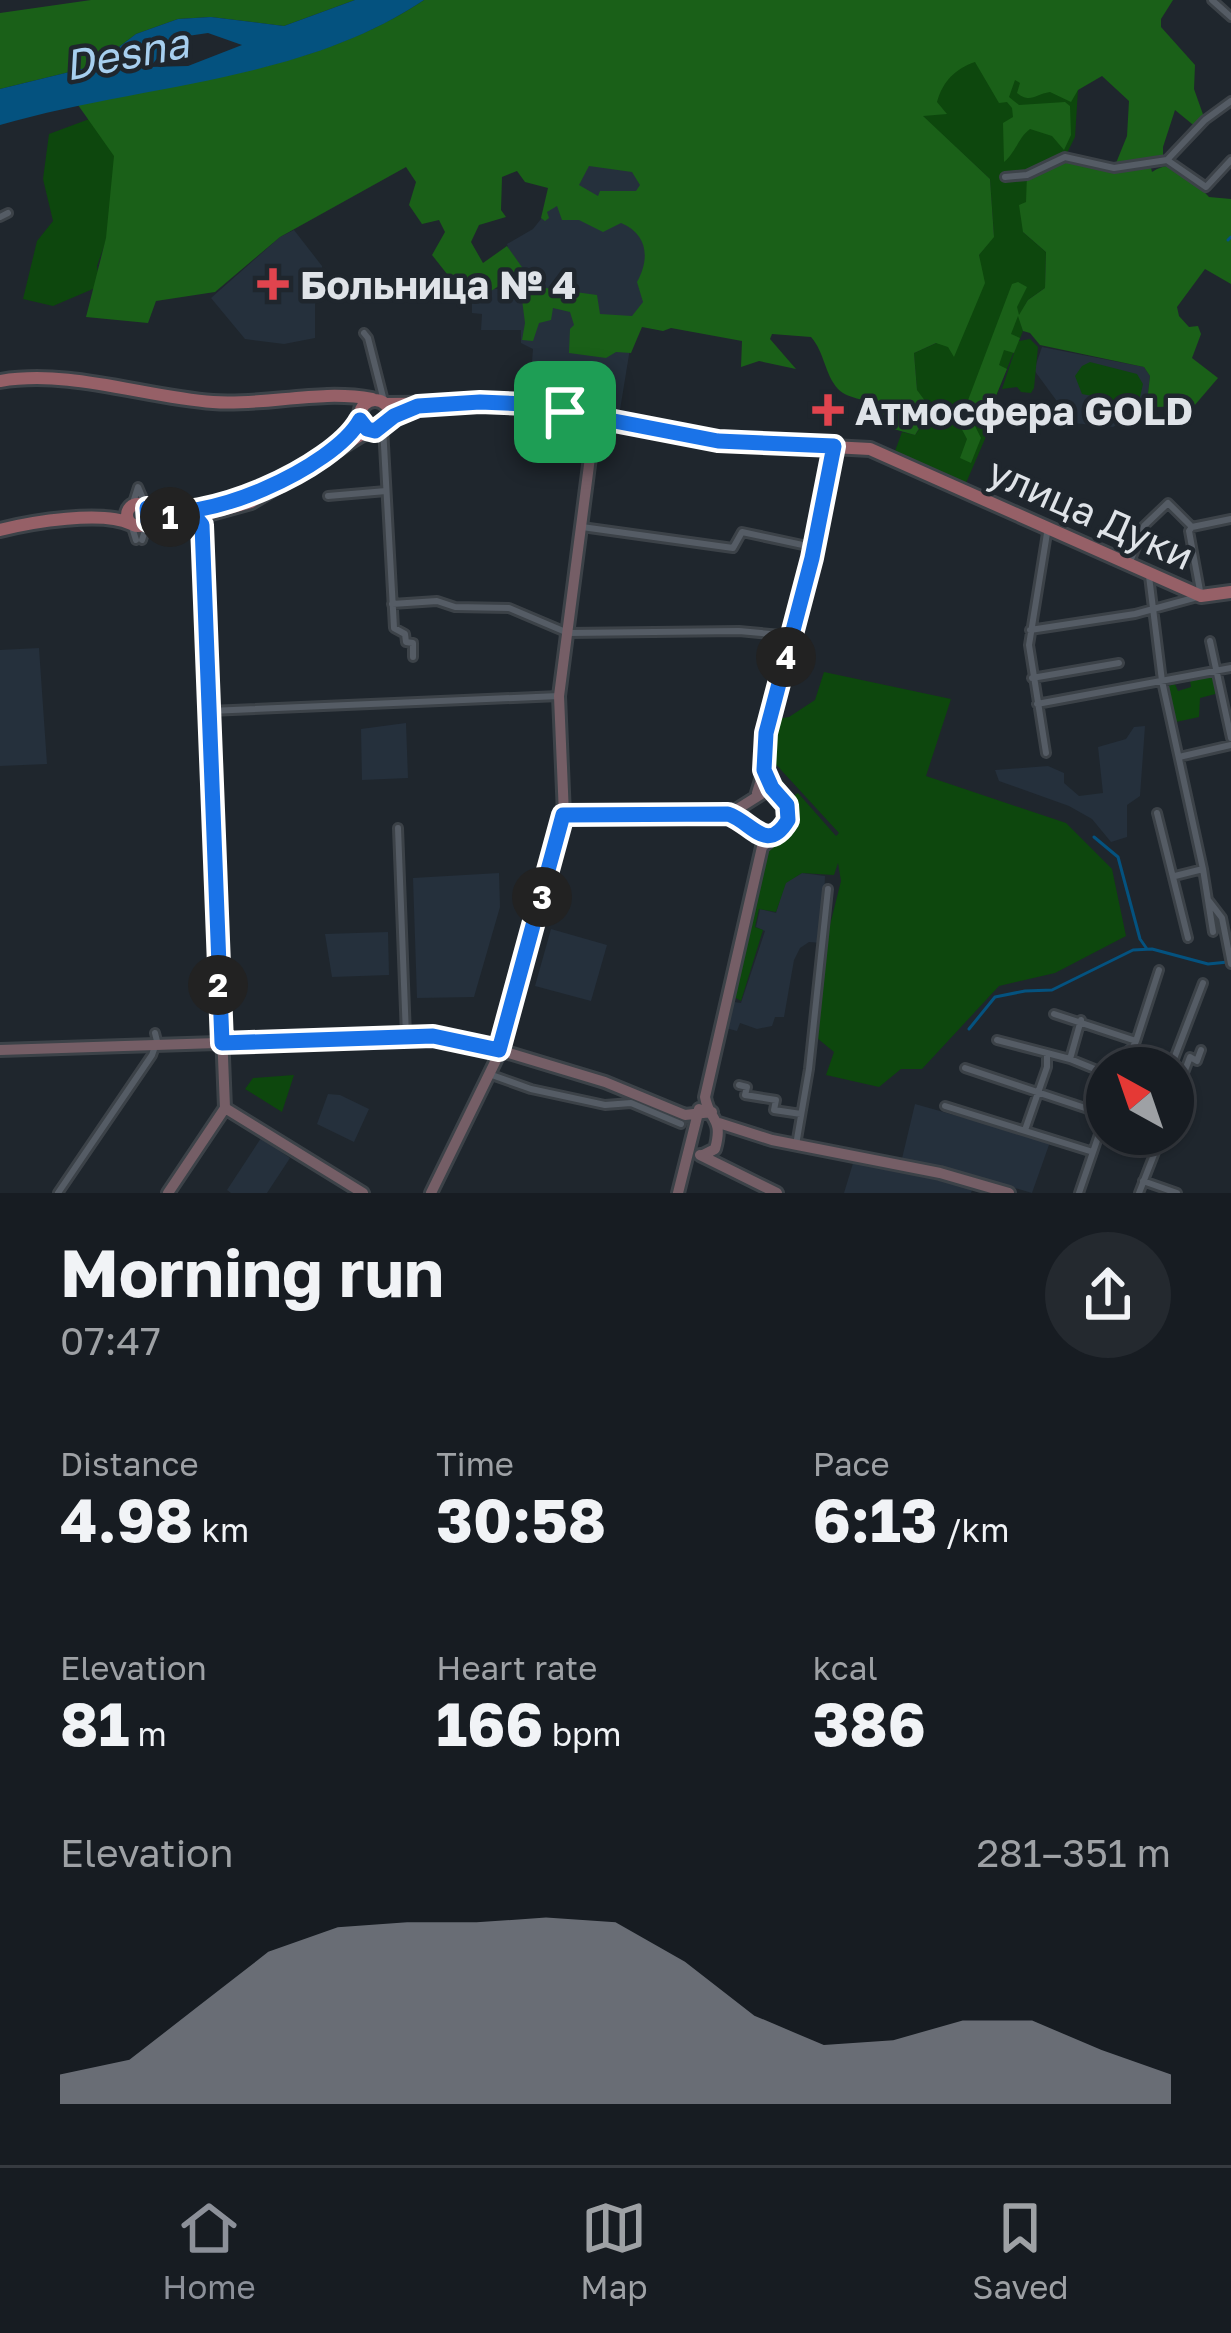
<!DOCTYPE html>
<meta charset="utf-8">
<style>
body{margin:0;font-family:"Golos Text",sans-serif;background:#24292f;color:#f1f3f6;height:100vh;display:flex;flex-direction:column;font-size:45px;white-space:nowrap}
*{box-sizing:border-box;margin:0}
p{font-size:39px;color:#9ea1a5}
.icon{flex:none;width:66px;height:66px;fill:none;stroke:currentColor;stroke-width:2;stroke-linecap:round;stroke-linejoin:round}
.map{position:relative;height:1193px;overflow:hidden}
.drawer{display:flex;flex-direction:column;background:#171c22;flex:1}
.drawer>*{flex:none}
.needle{width:78px;rotate:320deg}
.buttons{position:absolute;left:1086px;top:1047px;display:grid;gap:24px}
.buttons a{display:grid;place-items:center;width:108px;height:108px;border-radius:50%;background:#171c22;box-shadow:0 3px 9px #0004,0 0 0 3px #363a40;font-size:60px}
.pin{position:absolute;display:grid;place-items:center;width:102px;height:102px;color:#fff;margin:-51px;border-radius:24px;box-shadow:0 6px 18px #0006}
.km{position:absolute;width:60px;height:60px;margin:-30px;border-radius:50%;background:#222;color:#fff;font-size:33px;line-height:60px;text-align:center}
.round{display:grid;place-items:center;flex:none;width:126px;height:126px;border-radius:63px;background:#24292f}
.overview{display:flex;align-items:center;justify-content:space-between;height:204px;padding:0 60px}
h1{font-size:66px;font-weight:700;line-height:90px}
.stats{display:grid;grid-template-columns:repeat(3,1fr);gap:18px;height:204px;padding:12px 60px}
.stats div{display:grid;align-content:center}
.stats b{font-size:60px;font-weight:700}
.stats small{font-size:33px;font-weight:400}
.stats p{font-size:33px}
.chart{height:336px;padding:24px 60px}
.chart p{display:flex;justify-content:space-between}
.chart svg{width:100%;height:216px;margin-top:12px;fill:#8c9099;opacity:.7}
.menu{display:flex;justify-content:space-around;align-items:center;height:168px;border-top:3px solid #363a40;background:#171c22;font-size:33px;color:#9ea1a5}
.menu a{display:grid;justify-items:center;gap:6px}
.menu .on{color:#8c9099}
.map>svg:first-child{display:block}
.built{fill:#25303c}
.green{fill:#0d470d}
.forest{fill:#1a6018;fill-rule:evenodd}
.water{fill:#04527f;fill-rule:evenodd}
.lines{fill:none;stroke-linecap:round;stroke-linejoin:round}
.stream{stroke:#04527f;stroke-width:3}
.street-casing{stroke:#3c4248;stroke-width:12}
.secondary-casing{stroke:#3c4248;stroke-width:16}
.primary-casing{stroke:#3c4248;stroke-width:18}
.street{stroke:#555c65;stroke-width:6}
.secondary{stroke:#755e66;stroke-width:10}
.primary{stroke:#966067;stroke-width:12}
.route-casing{stroke:#fff;stroke-width:24}
.route{stroke:#1a73e8;stroke-width:15}
.health-dot{fill:#e0444e;stroke:#1f262d;stroke-width:4.5}
.labels{text-anchor:middle;dominant-baseline:central;stroke-width:9;stroke-linejoin:round;paint-order:stroke}
.poi-label{font-size:39px;font-weight:bold;fill:#dfe3e8;stroke:#1f262d;text-anchor:start}
.street-label{font-size:39px;fill:#dfe3e8;stroke:#1f262d}
.water-label{font-size:42px;font-style:italic;fill:#a7cfef;stroke:#1f262d}
</style>
<div class="map">
<svg width="1231" height="1193" viewBox="0 0 1231 1193">
<rect width="100%" height="100%" fill="#1f262d"/>
<!-- built -->
<path class="built" d="M587,161L638,166L651,268L647,300L635,318L619,416L529,400L533,349L521,343V330H481L482,314L472,313V298H487L488,289H521L507,244L533,229Z
M294,230L322,266L324,279L315,304V338L284,344L245,339L211,298L280,237Z
M1042,347L1144,367L1150,376L1147,402L1125,404L1120,423L1113,427L1073,423L1034,370Z
M39,648L47,764L0,766V650Z
M406,723L408,778L362,780L361,729Z
M1145,726L1140,796L1127,805V837L1111,842L1092,819L1069,806L999,781L995,770L1048,766L1064,773V783L1079,796L1103,793L1098,747L1126,739L1134,727Z
M499,873L500,907L474,997L417,998L413,878Z
M802,873L825,876L822,943L809,942L800,948L794,960L784,1017H775L772,1026L757,1029L740,1023L737,1031L722,1027L728,1001L741,1003L765,931L756,927L760,909L776,913L785,883Z
M551,929L607,945L591,1001L535,986Z
M388,932L389,975L332,977L325,934Z
M328,1094L340,1095L369,1109L354,1142L317,1124Z
M915,1104L1050,1142L1032,1193L977,1177L971,1193H844L854,1160L900,1167Z
M261,1138L290,1158L267,1193H231L227,1190Z"/>
<!-- green -->
<path class="green" d="M974,25L1078,90L1075,137L1065,157L1026,202L1023,232L1046,252L1045,288L1028,300L1019,317L1023,331L1019,341L1030,339L1038,347L1034,388L1031,393L1021,392L1017,387L1002,389L1017,344L992,406L997,411L966,483L895,451L902,432L915,435L926,420L917,390L914,353L943,340L981,274L979,255L994,236L990,179L921,115Z
M92,118L118,153L112,224L97,266L100,286L53,306L23,299L37,241L53,221L43,179L49,134Z
M1090,362L1137,374L1143,384L1140,397L1128,403L1082,394L1075,376L1082,366Z
M824,672L951,699L926,776L1066,823L1112,869L1126,936L1055,973L999,986L922,1069H901L879,1087L826,1075L834,1052L817,1038L829,929L841,881L838,863L834,875L802,873L786,883L776,912L759,909L755,927L763,930L741,1001L731,995L762,854L793,814C788,793 769,786 768,762L793,796L798,793L836,836L839,833L771,759L777,719L789,717L815,700Z
M1213,676L1219,693L1200,698L1199,717L1176,722L1168,686L1175,684L1178,691L1191,687L1190,680Z
M294,1075L282,1112L245,1089L253,1078Z"/>
<!-- forest -->
<path class="forest" d="M91,0H355L284,26L211,17L178,19L136,34L94,66L0,89V13Z
M424,0H1173L1161,19V27L1195,65L1194,89L1205,120L1197,128L1175,110L1163,147V157L1150,164L1152,172C1178,154 1193,180 1209,197L1231,199V284L1205,269L1177,307L1179,316L1189,327L1198,326L1201,334L1192,358L1218,378L1194,406L1155,407L1147,402L1150,376L1144,367L1040,345L1030,333L1023,331L1018,316L1011,334L1020,338L1014,353L1004,350L999,365L1007,369L993,403L986,400L979,404L978,419L965,422L975,426L981,438L971,463L960,458L967,439L959,424L1012,284L1018,282L1027,287L1017,307L1019,315L1028,300L1045,288L1046,252L1023,232L1019,205L1026,202L1027,175L1065,157L1114,168L1127,136L1129,101L1102,76L1078,90L1071,102L1050,92C1035,94 1031,104 1017,93L1020,83L1015,80L1009,97L1019,105L1065,102L1070,106L1071,135L1064,150L1052,136L1030,129C1018,138 1016,152 1004,162L1003,123L1013,117L1012,108L1007,102L999,103L975,62C955,69 943,81 937,102L947,114L923,116L990,179L994,237L979,255L985,283L954,357L948,347L936,343L914,353L917,390L931,409L915,435L890,428C886,423 885,416 881,411C871,397 849,401 838,389C824,373 825,353 811,337L772,334L770,339L796,369L759,361L741,367L742,341L671,328L663,331L642,327L631,353L616,352L606,358L569,353L570,329L574,325L570,312L553,308L551,320L539,323L533,341L522,340L525,323L521,292L546,288L597,295L600,314L632,316L643,302L637,282C650,259 648,234 621,223L603,232L579,220H562L557,206L547,212L549,218L545,221L541,218L548,188L525,182L517,171L502,177L501,210L506,217L479,225L471,242L483,263L507,246L524,270L491,291L447,274L432,255L445,232L439,220L422,224L409,205L416,182L406,167L280,237L215,292L156,301L148,323L86,317L106,238L114,156L78,105C196,80 321,68 424,0ZM589,166L632,172L640,185L636,191H600L598,196L579,185Z"/>
<!-- water -->
<path class="water" d="M355,0H424C300,83 140,84 0,125V89L94,66L136,34L178,19L211,17L284,26ZM208,33L242,45L188,66L150,67L174,38Z"/>
<g class="lines">
<!-- stream -->
<path class="stream" d="M1228,240L1231,237
M1094,837L1118,857L1140,939L1147,949
M969,1029L995,997L1025,991L1052,990L1133,950L1152,949L1208,964L1228,962"/>
<!-- street casing -->
<g class="street-casing">
<path id="street" d="M1212,0L1231,17
M1167,160L1205,120L1231,101
M1167,160L1206,187L1231,160
M1005,177L1027,175L1065,157L1114,168L1167,160
M0,217L8,213
M364,333L368,338L384,401
M383,427L394,628L405,634L406,642L413,643V657
M328,496L386,491
M132,506L138,487L147,508
M131,524L136,540
M582,527L733,548L742,532L812,547
M142,540L148,521
M1130,562L1144,526L1168,503L1192,527
M1149,576L1162,681L1203,869L1213,932
M392,604L437,601L455,607L509,608L568,633L739,631L792,636
M1030,630L1135,614L1201,596L1189,531L1192,527L1231,519
M1210,641L1231,738
M1032,678L1119,663
M1037,704L1231,668
M209,711L559,696
M1046,753L1029,645L1048,527
M1179,757L1231,745
M1157,813L1188,938
M398,828L406,1036
M1175,876L1203,869
M1209,901L1222,918L1231,964
M1054,1014L1136,1041
M997,1040L1070,1059L1107,1074
M1129,1050L1185,1070
M1070,1059L1081,1020
M1172,1064L1203,983
M965,1068L1106,1115
M1122,1068L1136,1041L1159,970
M489,1074L531,1089L605,1105L631,1103L681,1124
M739,1085L747,1087L745,1095L776,1100L774,1110L801,1114
M1173,1102L1190,1057L1197,1061L1201,1050
M945,1106L1093,1152
M1025,1130L1047,1067V1054
M796,1145L809,1069L828,889
M1143,1181L1177,1193
M58,1193L152,1055L157,1041L155,1033
M1079,1193L1106,1114
M1139,1193L1162,1134"/>
</g>
<!-- secondary casing -->
<g class="secondary-casing">
<path id="secondary" d="M202,525L225,1108
M757,793L764,770L766,733L812,558L834,445
M564,815H728L746,822
M745,818L754,832L774,835
M0,1050L432,1036L476,1043L605,1082L685,1115L712,1112
M225,1108L363,1193
M719,1123L772,1140L940,1173L1009,1193
M700,1155L777,1193
M703,1155L715,1149C724,1117 709,1121 705,1097L762,847L783,829L789,815L781,797L766,791L728,815
M168,1193L225,1108
M431,1193L499,1054L564,815L559,696L595,419
M678,1193L699,1109"/>
</g>
<!-- primary casing -->
<g class="primary-casing">
<path id="primary" d="M0,381C70,369 144,397 213,402C266,406 319,389 372,399
M360 415a15 15 0 1 1 30 0a15 15 0 1 1-30 0Z
M386,404L517,403L718,441L870,449L1201,596L1231,592
M387,421L413,408
M127 515a11 11 0 1 1 22 0a11 11 0 1 1-22 0Z
M148,521L211,513L251,502L369,430
M0,530C31,522 103,510 131,524"/>
</g>
<!-- street -->
<use href="#street" class="street"/>
<!-- secondary -->
<use href="#secondary" class="secondary"/>
<!-- primary -->
<use href="#primary" class="primary"/>
</g>
<g class="lines">
<!-- route casing -->
<g class="route-casing">
<path id="route" d="M480,402L526,404L718,441L834,446L812,558L766,733L764,770L772,788L787,805L788,820C767,855 752,822 728,814L563,815L499,1050L433,1036L222,1043L202,525L194,515L148,521L147,508C200,528 334,467 360,420L367,429L375,431L394,416L418,406Z"/>
</g>
<!-- route -->
<use href="#route" class="route"/>
</g>
<!-- markers -->
<g class="health-dot">
<path d="M267 266h12v12h12v12h-12v12h-12v-12h-12v-12h12z"/>
<path d="M822 392h12v12h12v12h-12v12h-12v-12h-12v-12h12z"/>
</g>
<g class="labels">
<!-- poi labels -->
<g class="poi-label">
<text x="300" y="284">Больница № 4</text>
<text x="855" y="410">Атмосфера GOLD</text>
</g>
<!-- street labels -->
<g class="street-label">
<text transform="translate(1091 513) rotate(24)">улица Дуки</text>
</g>
<!-- water labels -->
<g class="water-label">
<text transform="translate(126 53) rotate(-11)">Desna</text>
</g>
</g>
</svg>
<div class="buttons">
<a><svg class="needle" viewBox="-14 -14 28 28"><path d="M0-13l5 13h-10z" fill="#e53935"/><path d="M0 13l5-13h-10z" fill="#9ea1a5"/></svg></a>
</div>
<div class="pin" style="left:565px;top:412px;background:#1e9e55"><svg class="icon" aria-label="arrive" viewBox="0 0 24 24"><path d="M6 21V4h12l-3 4 3 4H6"/></svg></div>
<b class="km" style="left:170px;top:517px">1</b>
<b class="km" style="left:218px;top:985px">2</b>
<b class="km" style="left:542px;top:897px">3</b>
<b class="km" style="left:786px;top:657px">4</b>
</div>
<section class="drawer">
<div class="overview"><div><h1>Morning run</h1><p>07:47</p></div><a class="round"><svg class="icon" aria-label="share" viewBox="0 0 24 24"><path d="M12 15V3M7 8l5-5 5 5M5 13v7h14v-7"/></svg></a></div>
<div class="stats">
<div><p>Distance</p><b>4.98<small> km</small></b></div>
<div><p>Time</p><b>30:58</b></div>
<div><p>Pace</p><b>6:13<small> /km</small></b></div>
</div>
<div class="stats">
<div><p>Elevation</p><b>81<small> m</small></b></div>
<div><p>Heart rate</p><b>166<small> bpm</small></b></div>
<div><p>kcal</p><b>386</b></div>
</div>
<div class="chart"><p><span>Elevation</span>281–351 m</p>
<svg viewBox="0 0 160 44" preserveAspectRatio="none"><path d="M0 44V38L10 35L20 24L30 13L40 8L50 7L60 7L70 6L80 7L90 15L100 26L110 32L120 31L130 27L140 27L150 33L160 38V44z"/></svg>
</div>
</section>
<nav class="menu">
<a class="on"><svg class="icon" aria-label="home" viewBox="0 0 24 24"><path d="M3 11l9-7 9 7M6 9v11h12V9"/></svg>Home</a>
<a><svg class="icon" aria-label="map" viewBox="0 0 24 24"><path d="M3 6l6-2 6 2 6-2v14l-6 2-6-2-6 2zM9 4v14M15 6v14"/></svg>Map</a>
<a><svg class="icon" aria-label="saved" viewBox="0 0 24 24"><path d="M7 4h10v16l-5-4-5 4z"/></svg>Saved</a>
</nav>
